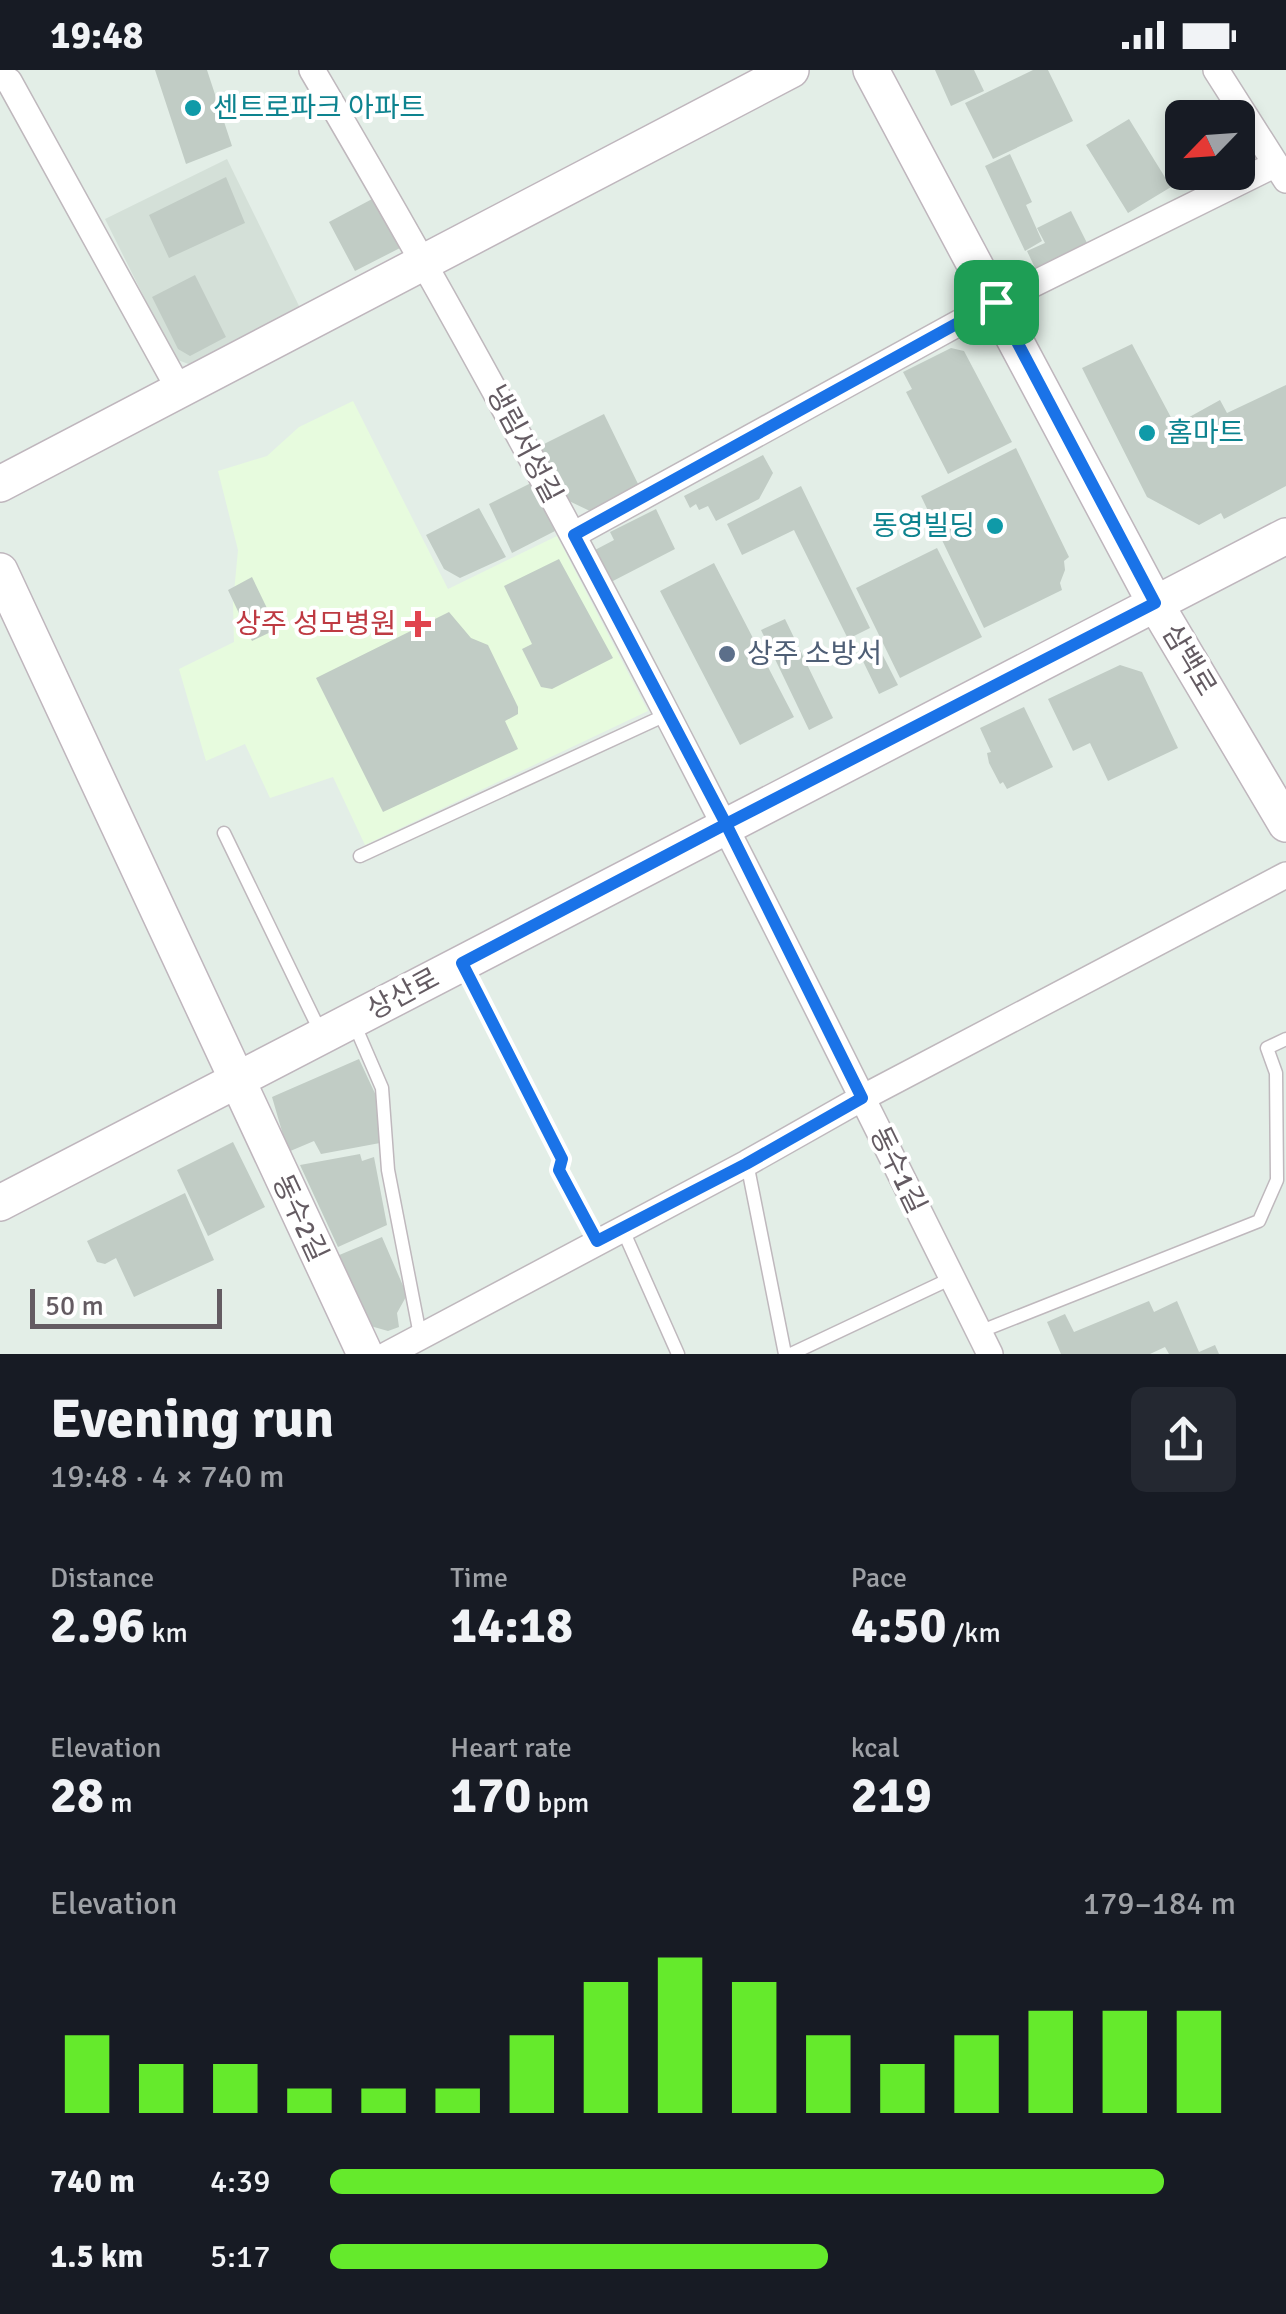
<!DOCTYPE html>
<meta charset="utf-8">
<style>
body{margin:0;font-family:Signika,"Noto Sans KR",sans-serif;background:#242831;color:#f1f3f6;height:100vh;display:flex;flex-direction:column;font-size:38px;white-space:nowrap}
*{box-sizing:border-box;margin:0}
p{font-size:32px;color:#9ea1a6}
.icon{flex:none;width:55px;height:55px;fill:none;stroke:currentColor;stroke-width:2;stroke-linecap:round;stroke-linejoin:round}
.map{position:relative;height:1284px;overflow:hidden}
.details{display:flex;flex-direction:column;background:#171b24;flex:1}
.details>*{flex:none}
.needle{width:65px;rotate:245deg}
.fabs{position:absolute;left:1165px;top:30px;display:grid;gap:20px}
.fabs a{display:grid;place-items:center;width:90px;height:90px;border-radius:15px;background:#171b24;box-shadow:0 5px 15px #0003;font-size:50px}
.scale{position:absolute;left:30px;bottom:25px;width:192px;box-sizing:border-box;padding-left:10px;border:5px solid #645b62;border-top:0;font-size:28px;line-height:35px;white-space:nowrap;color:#645b62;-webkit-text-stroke:8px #fff;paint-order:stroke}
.pin{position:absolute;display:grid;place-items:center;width:85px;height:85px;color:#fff;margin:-42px;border-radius:20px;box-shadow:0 5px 15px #0006}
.round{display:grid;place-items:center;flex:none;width:105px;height:105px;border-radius:15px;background:#242831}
.head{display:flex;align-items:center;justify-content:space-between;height:170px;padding:0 50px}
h1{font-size:55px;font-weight:700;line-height:75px}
.metrics{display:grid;grid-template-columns:repeat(3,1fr);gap:15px;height:170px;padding:10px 50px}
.metrics div{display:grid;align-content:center}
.metrics b{font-size:50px;font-weight:700}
.metrics small{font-size:28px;font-weight:400}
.metrics p{font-size:28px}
.chart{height:280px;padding:20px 50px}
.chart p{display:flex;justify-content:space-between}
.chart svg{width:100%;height:180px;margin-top:10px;stroke:#65ea2c;stroke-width:6}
ul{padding:0 50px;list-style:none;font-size:32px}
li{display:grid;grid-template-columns:160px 120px 1fr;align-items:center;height:75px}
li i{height:25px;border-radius:12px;background:#65ea2c}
.status{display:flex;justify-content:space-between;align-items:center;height:70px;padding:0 50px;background:#171b24;direction:ltr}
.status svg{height:28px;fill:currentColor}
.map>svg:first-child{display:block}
.education{fill:#d4e0d8}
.medical{fill:#e7fbde}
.building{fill:#c1ccc5}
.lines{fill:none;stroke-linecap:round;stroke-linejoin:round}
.lane-casing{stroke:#bfb8bd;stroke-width:15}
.street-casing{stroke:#bfb8bd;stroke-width:28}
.secondary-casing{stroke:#bfb6bd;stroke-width:38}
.lane{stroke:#fff;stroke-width:12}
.street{stroke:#fff;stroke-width:25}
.secondary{stroke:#fff;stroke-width:35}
.route-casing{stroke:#fff;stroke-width:20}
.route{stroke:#1a73e8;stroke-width:12}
.culture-dot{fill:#0f9aa8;stroke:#fff;stroke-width:4}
.health-dot{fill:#e0444e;stroke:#fff;stroke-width:4}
.service-dot{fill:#5c6f8a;stroke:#fff;stroke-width:4}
.labels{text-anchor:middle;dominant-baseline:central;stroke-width:8;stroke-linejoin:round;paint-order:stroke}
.culture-label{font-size:28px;fill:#0d838f;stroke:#fff;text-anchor:start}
.street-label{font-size:28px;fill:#645b62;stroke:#fff}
.health-label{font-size:28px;fill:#be3a42;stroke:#fff;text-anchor:end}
.service-label{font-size:28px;fill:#4e5e75;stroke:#fff;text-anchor:start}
</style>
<div class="status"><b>19:48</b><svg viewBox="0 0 49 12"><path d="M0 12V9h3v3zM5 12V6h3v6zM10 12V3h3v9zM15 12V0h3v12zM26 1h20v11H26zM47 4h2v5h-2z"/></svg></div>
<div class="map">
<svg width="1286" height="1284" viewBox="0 0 1286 1284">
<rect width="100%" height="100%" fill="#e3eee7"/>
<!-- education -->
<path class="education" d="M227,89L302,242L194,296L175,289L105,149Z"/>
<!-- medical -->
<path class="medical" d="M353,331L448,519L557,466L648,641L365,775L333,707L270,728L245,674L206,691L179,599L234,572L233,533L238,480L218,401L267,386L299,357Z"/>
<!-- building -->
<path class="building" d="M155,0H207L232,76L186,94Z
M935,0H974L984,21L951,36Z
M1033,0H1048L1073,51L993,89L965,33Z
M1129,49L1171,117L1128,143L1086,75Z
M1010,84L1032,132L1026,135L1042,171L1025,181L985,96Z
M226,107L245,153L169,188L149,145Z
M374,128L400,178L355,201L329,152Z
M1071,141L1087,173L1035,198L1027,181L1045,173L1037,158Z
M195,205L226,267L190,286L178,279L152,227Z
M1132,274L1175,355L1220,330L1227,343L1286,315V416L1224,449L1221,443L1199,455L1147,427L1082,298Z
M951,278L964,281L1012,372L948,404L906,322L912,319L903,302Z
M604,344L640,418L592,442L569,431L540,376Z
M1016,378L1069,487L1064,491L1065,500L1060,513L1062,520L984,558L921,426Z
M763,385L773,403L759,429L716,451L708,436L699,440L696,434L690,438L684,426Z
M531,413L555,461L512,483L489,434Z
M801,416L870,558L848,569L794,460L742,485L727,454Z
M479,438L506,487L460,508L444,499L426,465Z
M656,439L675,479L611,512L595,480L614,470L610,462Z
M937,478L982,567L900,608L856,518Z
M559,489L613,588L552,619L541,617L522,579L532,574L504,516Z
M714,493L794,647L740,675L660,521Z
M252,507L277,559L252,571L228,520Z
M449,542L471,568L488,575L518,637V644L505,651L518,679L383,742L316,608Z
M785,549L833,648L809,660L761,560Z
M878,576L898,615L879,624L860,585Z
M1120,595L1142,602L1178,678L1108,711L1090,673L1073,681L1048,629Z
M1024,637L1053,697L1007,719L1003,712L1000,714L989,693L987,683L991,682L980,658Z
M359,989L379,1032L380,1073L321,1084L314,1071L288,1082L272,1027Z
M233,1072L265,1137L208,1166L177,1100Z
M360,1084L362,1091L374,1087L387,1155L338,1177L300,1095Z
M185,1123L214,1190L134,1227L116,1188L105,1194L97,1192L87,1171Z
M382,1167L407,1225L397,1243L399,1257L388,1261L367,1255L337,1186Z
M1149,1231L1154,1242L1177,1231L1199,1282L1215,1275L1219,1284H1169L1165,1277L1150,1284H1061L1047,1252L1065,1244L1074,1262Z"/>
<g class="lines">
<!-- lane casing -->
<g class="lane-casing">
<path id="lane" d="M224,763L321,963
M360,786L668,644
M464,897L561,1089L559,1100L597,1171
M353,951L382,1018L388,1100L420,1265
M747,1093L785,1284
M622,1158L678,1284
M979,1262L1259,1151L1277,1110L1276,1003L1267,978L1286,969
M791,1284L952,1208"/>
</g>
<!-- street casing -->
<g class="street-casing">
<path id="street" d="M312,0C559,417 774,850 990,1284
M1216,0L1286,110
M0,8L9,11L180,321
M573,465L997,232L1276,94
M388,1284L747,1093L862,1028L1286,805"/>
</g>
<!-- secondary casing -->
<g class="secondary-casing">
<path id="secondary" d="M871,0L1155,533L1286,754
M0,414L791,0
M0,501L365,1284
M0,1133L1286,466"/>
</g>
<!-- lane -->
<use href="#lane" class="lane"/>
<!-- street -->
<use href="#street" class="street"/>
<!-- secondary -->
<use href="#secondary" class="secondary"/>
</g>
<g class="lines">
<!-- route casing -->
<g class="route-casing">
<path id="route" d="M996,232L574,465L726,754L462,893L562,1089L559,1100L597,1171L746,1094L862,1028L726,754L1155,533L996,232"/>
</g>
<!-- route -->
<use href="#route" class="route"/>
</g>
<!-- markers -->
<g class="culture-dot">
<circle cx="193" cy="38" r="10"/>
<circle cx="1147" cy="363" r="10"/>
<circle cx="995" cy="456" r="10"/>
</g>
<path class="health-dot" d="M413 539h10v10h10v10h-10v10h-10v-10h-10v-10h10z"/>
<circle class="service-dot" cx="727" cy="584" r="10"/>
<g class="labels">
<!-- culture labels -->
<g class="culture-label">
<text x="213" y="38">센트로파크 아파트</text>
<text x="1167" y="363">홈마트</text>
<text x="975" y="456" text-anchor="end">동영빌딩</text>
</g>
<!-- street labels -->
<g class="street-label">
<text transform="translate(524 374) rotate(62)">냉림서성길</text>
<text transform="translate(1189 590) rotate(59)">삼백로</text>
<text transform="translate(403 924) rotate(-28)">상산로</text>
<text transform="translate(898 1100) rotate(64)">동수1길</text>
<text transform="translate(300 1148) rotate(65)">동수2길</text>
</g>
<!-- health labels -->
<g class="health-label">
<text x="396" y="554">상주 성모병원</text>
</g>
<!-- service labels -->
<g class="service-label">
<text x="747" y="584">상주 소방서</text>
</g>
</g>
</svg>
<div class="fabs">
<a><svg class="needle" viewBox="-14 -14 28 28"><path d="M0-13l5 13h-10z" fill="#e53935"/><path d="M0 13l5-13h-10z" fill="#9ea1a6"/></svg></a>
</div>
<div class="scale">50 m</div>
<div class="pin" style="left:996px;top:232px;background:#1e9e55"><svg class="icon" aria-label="arrive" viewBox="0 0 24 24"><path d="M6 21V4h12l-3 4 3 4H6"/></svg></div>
</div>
<section class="details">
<div class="head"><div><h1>Evening run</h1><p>19:48 · 4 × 740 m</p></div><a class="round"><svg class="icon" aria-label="share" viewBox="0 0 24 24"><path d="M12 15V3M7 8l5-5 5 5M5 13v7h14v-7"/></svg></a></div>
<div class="metrics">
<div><p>Distance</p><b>2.96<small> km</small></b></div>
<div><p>Time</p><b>14:18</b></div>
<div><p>Pace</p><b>4:50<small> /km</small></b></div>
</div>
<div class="metrics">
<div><p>Elevation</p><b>28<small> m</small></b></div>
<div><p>Heart rate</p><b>170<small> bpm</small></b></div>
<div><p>kcal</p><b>219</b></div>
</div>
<div class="chart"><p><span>Elevation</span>179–184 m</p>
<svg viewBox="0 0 160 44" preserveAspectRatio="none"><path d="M5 44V25M15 44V32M25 44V32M35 44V38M45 44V38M55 44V38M65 44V25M75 44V12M85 44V6M95 44V12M105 44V25M115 44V32M125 44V25M135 44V19M145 44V19M155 44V19"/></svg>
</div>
<ul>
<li><b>740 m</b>4:39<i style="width:92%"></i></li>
<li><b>1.5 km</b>5:17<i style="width:55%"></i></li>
</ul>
</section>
